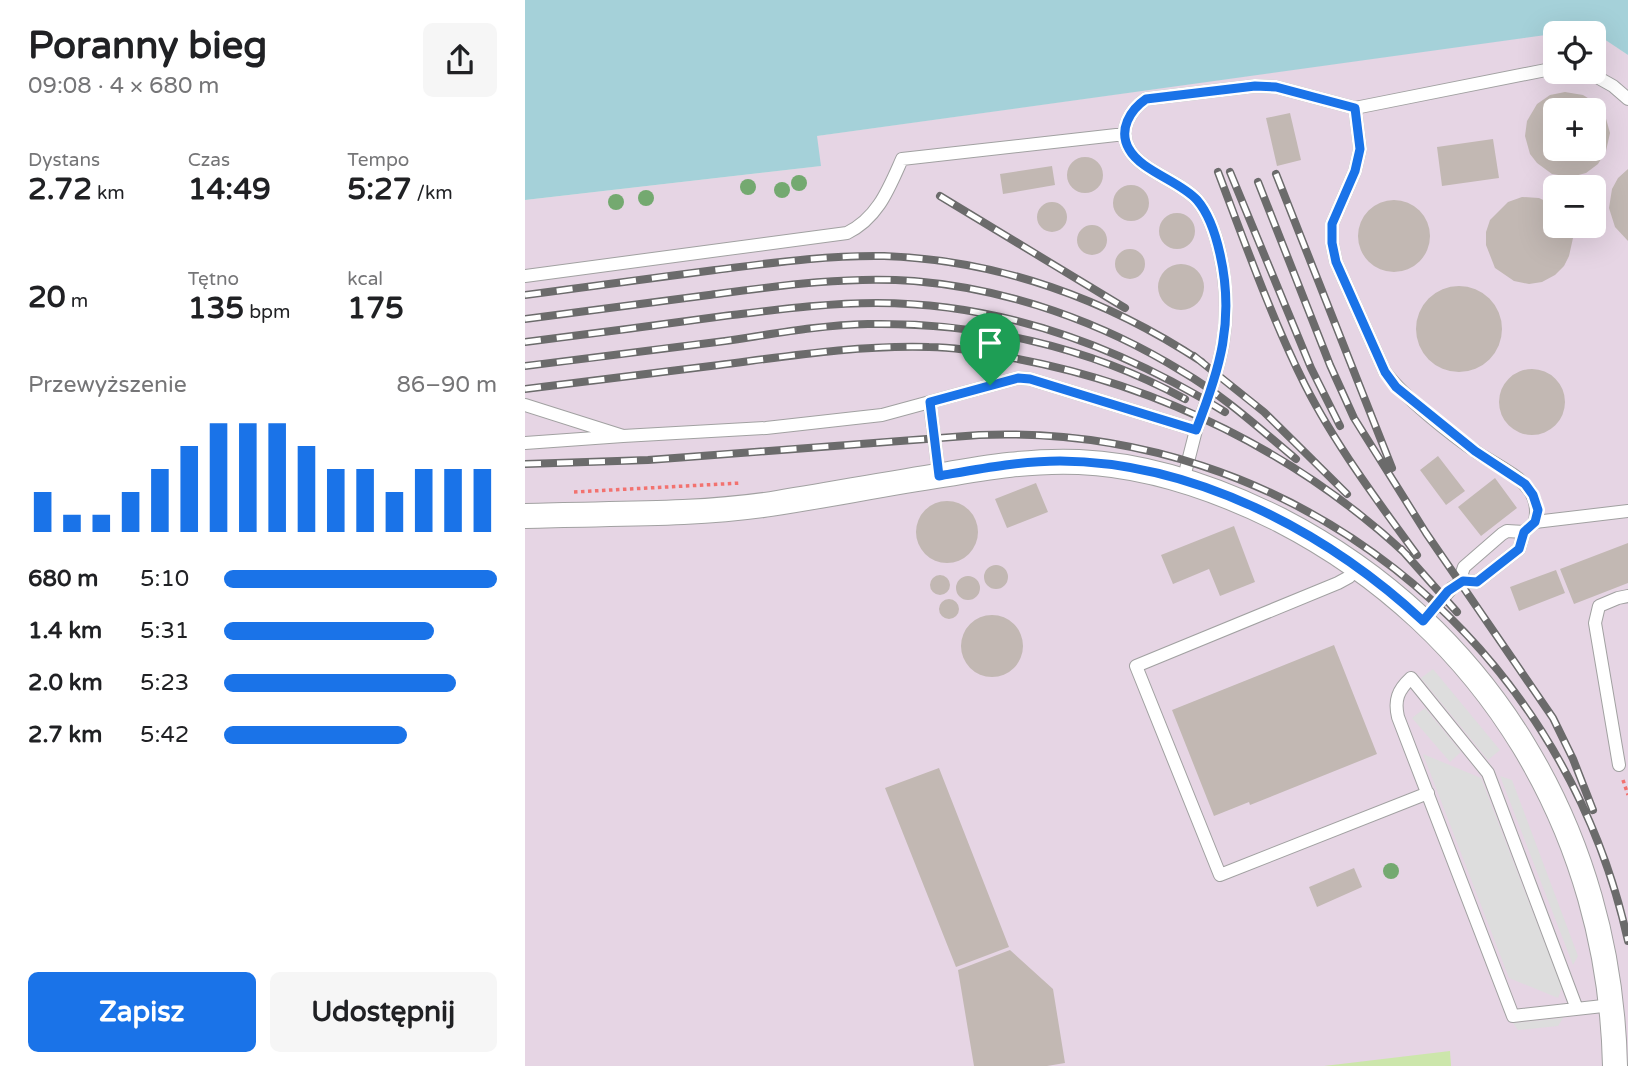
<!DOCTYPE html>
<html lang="pl">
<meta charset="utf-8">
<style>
body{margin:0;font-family:"Varela Round",sans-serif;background:#f6f6f6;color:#202124;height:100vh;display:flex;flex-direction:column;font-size:26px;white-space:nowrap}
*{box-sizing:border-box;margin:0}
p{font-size:23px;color:#757577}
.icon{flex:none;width:38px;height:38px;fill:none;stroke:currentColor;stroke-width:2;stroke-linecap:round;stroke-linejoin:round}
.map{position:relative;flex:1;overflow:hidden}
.panel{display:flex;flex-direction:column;background:#fff;width:525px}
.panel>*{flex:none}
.tools{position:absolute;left:1018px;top:21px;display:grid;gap:14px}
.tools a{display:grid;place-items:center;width:63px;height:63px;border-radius:10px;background:#fff;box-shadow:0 7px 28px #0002;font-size:35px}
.pin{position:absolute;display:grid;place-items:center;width:60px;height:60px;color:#fff;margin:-72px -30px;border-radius:50% 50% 50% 0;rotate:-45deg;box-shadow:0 0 7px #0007}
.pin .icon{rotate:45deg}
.round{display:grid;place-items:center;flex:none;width:74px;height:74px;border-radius:10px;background:#f6f6f6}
.overview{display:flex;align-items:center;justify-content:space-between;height:119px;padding:0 28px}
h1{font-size:38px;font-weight:700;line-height:52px}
.stats{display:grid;grid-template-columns:repeat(3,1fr);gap:10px;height:119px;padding:7px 28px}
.stats div{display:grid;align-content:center}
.stats b{font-size:30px;font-weight:700}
.stats small{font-size:19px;font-weight:400}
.stats p{font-size:19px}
.chart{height:196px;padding:14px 28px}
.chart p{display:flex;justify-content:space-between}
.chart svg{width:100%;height:126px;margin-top:7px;stroke:#1a73e8;stroke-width:6}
.action{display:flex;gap:14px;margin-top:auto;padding:14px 28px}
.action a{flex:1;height:80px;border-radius:10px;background:#1a73e8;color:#fff;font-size:28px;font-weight:700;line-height:80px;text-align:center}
.action a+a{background:#f6f6f6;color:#202124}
ul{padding:0 28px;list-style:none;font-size:23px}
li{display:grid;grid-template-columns:112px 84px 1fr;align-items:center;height:52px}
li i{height:18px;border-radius:9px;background:#1a73e8}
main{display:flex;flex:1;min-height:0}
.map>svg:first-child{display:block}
.industrial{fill:#e6d5e4;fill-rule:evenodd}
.grass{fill:#cce6ab}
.parking{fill:#ddd}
.water{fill:#a5d1d9}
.building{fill:#c2b8b3;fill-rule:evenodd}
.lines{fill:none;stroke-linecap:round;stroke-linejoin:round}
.lane-casing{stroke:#a1a1a1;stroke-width:14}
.street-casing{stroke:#a1a1a1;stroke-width:26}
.path{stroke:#f2726f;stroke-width:3.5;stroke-dasharray:3.5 3.5;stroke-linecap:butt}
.lane{stroke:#fff;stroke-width:12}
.street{stroke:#fff;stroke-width:24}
.rail-casing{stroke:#6b6b6b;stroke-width:8}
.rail{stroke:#fff;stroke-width:5;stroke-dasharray:16;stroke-linecap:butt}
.tree{fill:#74a970}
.route-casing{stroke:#fff;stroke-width:14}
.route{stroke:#1a73e8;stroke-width:9}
</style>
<main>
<section class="panel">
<div class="overview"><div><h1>Poranny bieg</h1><p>09:08 · 4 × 680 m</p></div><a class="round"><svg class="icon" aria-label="share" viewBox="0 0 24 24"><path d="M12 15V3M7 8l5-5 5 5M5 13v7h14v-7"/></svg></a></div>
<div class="stats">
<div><p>Dystans</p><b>2.72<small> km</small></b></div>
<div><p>Czas</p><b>14:49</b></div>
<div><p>Tempo</p><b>5:27<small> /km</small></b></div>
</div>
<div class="stats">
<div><b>20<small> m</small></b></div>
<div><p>Tętno</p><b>135<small> bpm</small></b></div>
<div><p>kcal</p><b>175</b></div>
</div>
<div class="chart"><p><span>Przewyższenie</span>86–90 m</p>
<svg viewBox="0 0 160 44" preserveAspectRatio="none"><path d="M5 44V30M15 44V38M25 44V38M35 44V30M45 44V22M55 44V14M65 44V6M75 44V6M85 44V6M95 44V14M105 44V22M115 44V22M125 44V30M135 44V22M145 44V22M155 44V22"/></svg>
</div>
<ul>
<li><b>680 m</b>5:10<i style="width:100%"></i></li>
<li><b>1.4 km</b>5:31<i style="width:77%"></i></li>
<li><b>2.0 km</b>5:23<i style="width:85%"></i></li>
<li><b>2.7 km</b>5:42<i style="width:67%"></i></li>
</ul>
<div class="action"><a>Zapisz</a><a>Udostępnij</a></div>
</section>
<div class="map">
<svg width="1103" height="1066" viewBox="0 0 1103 1066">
<rect width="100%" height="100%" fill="#ede9e3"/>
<!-- industrial -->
<path class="industrial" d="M1065,29L1103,55V1066H0V200L295,166L291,136L1031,33V72H1069V33H1032ZM1031,110H1069V149H1031ZM1031,187H1069V226H1031Z"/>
<!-- grass -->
<path class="grass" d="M925,1051L926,1066H799Z"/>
<!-- parking -->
<path class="parking" d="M908,669L975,750L963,760L896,678Z
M900,708L936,752L925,762L887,718Z
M898,754L956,778L1037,988L1033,998L984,978Z
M975,776L987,780L1053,956L1048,965Z
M1038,1018L1033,1026L993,1030L988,1023Z"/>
<!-- water -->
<path class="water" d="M0,0H1103V55L1064,29L292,136L296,166L0,200Z"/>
<!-- building -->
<path class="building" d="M1040,92L1058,95L1071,103L1080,115L1085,133L1081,151L1073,164L1061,173L1046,177L1027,174L1012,163L1005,154L1000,136L1002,121L1012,104L1025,95ZM1031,110H1069V149H1031Z
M765,113L776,160L752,166L741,118Z
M968,139L974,178L917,186L912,147Z
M542 175a18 18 0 1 1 36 0a18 18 0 1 1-36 0Z
M527,166L530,185L478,194L475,174Z
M1103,169V241L1090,227L1084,208L1087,189L1093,178Z
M588 203a18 18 0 1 1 36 0a18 18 0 1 1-36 0Z
M997,197L1014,198L1031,206V226H1045L1048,238L1044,256L1039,266L1030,275L1017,282L1004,284L989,281L970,268L961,245V232L965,220L983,202Z
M833 236a36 36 0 1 1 72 0a36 36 0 1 1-72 0Z
M512 217a15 15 0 1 1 30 0a15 15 0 1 1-30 0Z
M634 231a18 18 0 1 1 36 0a18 18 0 1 1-36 0Z
M552 240a15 15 0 1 1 30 0a15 15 0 1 1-30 0Z
M590 264a15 15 0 1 1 30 0a15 15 0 1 1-30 0Z
M633 287a23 23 0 1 1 46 0a23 23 0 1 1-46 0Z
M891 329a43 43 0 1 1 86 0a43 43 0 1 1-86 0Z
M974 402a33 33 0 1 1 66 0a33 33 0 1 1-66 0Z
M913,456L940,491L921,505L895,470Z
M970,478L992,508L956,536L933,507Z
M511,483L523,512L482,528L470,499Z
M391 532a31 31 0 1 1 62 0a31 31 0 1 1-62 0Z
M709,526L730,582L695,596L684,569L648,584L636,555Z
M1103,543V583L1049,604L1035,569Z
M459 577a12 12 0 1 1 24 0a12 12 0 1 1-24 0Z
M1031,570L1040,593L994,611L985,587Z
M405 585a10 10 0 1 1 20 0a10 10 0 1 1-20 0Z
M431 588a12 12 0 1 1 24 0a12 12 0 1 1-24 0Z
M414 609a10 10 0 1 1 20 0a10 10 0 1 1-20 0Z
M436 646a31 31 0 1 1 62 0a31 31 0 1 1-62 0Z
M809,645L852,754L725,805L724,802L689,816L647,710Z
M414,768L484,947L431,967L360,788Z
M829,868L837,887L792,907L784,887Z
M485,950L528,989L540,1063L522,1066H449L433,970Z"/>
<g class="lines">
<!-- lane casing -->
<g class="lane-casing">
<path id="lane" d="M1063,72L1088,86L1103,99
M830,108L835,149L830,171L807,224V243L811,262L860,372C880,398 925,434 953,453C970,464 994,475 1005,491C1012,501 1012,511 1010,522
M0,276L322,233C353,218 364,188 377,159L600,134
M405,403L414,476
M0,405L98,436L0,443
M671,430C695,368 710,322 695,254C691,236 685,215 672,200C655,181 616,171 604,149C593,130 605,110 621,99L730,86L751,87L830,108L1031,68
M98,436L241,428L357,415L493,378L505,379L671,430L658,481
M833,567L824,577L813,583L611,666L695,875L903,793
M938,581L937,573L939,567L977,534L982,531L999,532
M898,621L927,588L938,581L952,582L994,549L999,532L1010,522L1103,511
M1094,765L1070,623L1074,606L1093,598L1103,596
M1052,1009L963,773L886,678C873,690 869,700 873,717L988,1016L1087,1005"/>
</g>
<!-- street casing -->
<g class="street-casing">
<path id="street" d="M0,516C81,513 165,516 246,504C303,495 360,484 418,475C463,467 508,460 554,462C624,465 693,489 755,520C964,628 1085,833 1090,1066"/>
</g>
<!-- path -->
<path class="path" d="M49,492L216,483
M1098,780L1103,795"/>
<!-- lane -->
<use href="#lane" class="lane"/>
<!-- street -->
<use href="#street" class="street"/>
<!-- rail casing -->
<g class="rail-casing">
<path id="rail" d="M693,172C720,243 746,317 780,385C810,444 853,502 892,555
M705,172L786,368L815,426
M751,174L867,468
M733,182L805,365L829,418L901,533L1028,718L1048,759L1068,810
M415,196L600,308
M0,295C63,287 126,278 190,270C246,263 302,255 359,256C474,260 582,299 677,362
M0,319C61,311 123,303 184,295C252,286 321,276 389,281C484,289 577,322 658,372C699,396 735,429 771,459
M0,342C66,334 133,325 199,316C250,310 301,303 352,303C478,303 595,347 700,412
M669,356L739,412L822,494
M0,366C67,358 134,349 200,341C248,334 295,325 343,324C453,322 563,346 660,399
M0,389C65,381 129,373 194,365C264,356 333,345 404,347C432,347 460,353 488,358C635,385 774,454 883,556
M0,464L123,460L454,435C765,422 1036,637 1103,941
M876,549L932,612"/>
</g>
<!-- rail -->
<use href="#rail" class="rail"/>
</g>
<!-- trees -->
<g class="tree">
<circle cx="274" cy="183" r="8"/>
<circle cx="223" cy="187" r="8"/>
<circle cx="257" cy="190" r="8"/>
<circle cx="121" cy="198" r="8"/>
<circle cx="91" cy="202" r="8"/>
<circle cx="866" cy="871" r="8"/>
</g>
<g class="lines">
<!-- route casing -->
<g class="route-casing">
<path id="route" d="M730,86L751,87L830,108L835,149L830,171L807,224V243L811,262L860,372L871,387L950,451L1000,484L1008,495L1013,510L1010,522L999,532L994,549L952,582L938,581L923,591L898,621C801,531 669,462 535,461C494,461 454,469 414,476L405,402L493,378L505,379L671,430C695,369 710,320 695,254C691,236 685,215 672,200C655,181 616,171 604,149C593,130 605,110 621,99Z"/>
</g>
<!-- route -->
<use href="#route" class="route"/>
</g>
</svg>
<div class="tools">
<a><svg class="icon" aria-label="locate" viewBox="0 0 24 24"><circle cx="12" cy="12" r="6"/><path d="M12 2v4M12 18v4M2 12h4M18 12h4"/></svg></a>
<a>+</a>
<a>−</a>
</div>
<div class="pin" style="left:465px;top:385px;background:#1e9e55"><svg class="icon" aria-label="arrive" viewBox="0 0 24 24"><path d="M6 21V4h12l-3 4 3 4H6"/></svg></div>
</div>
</main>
